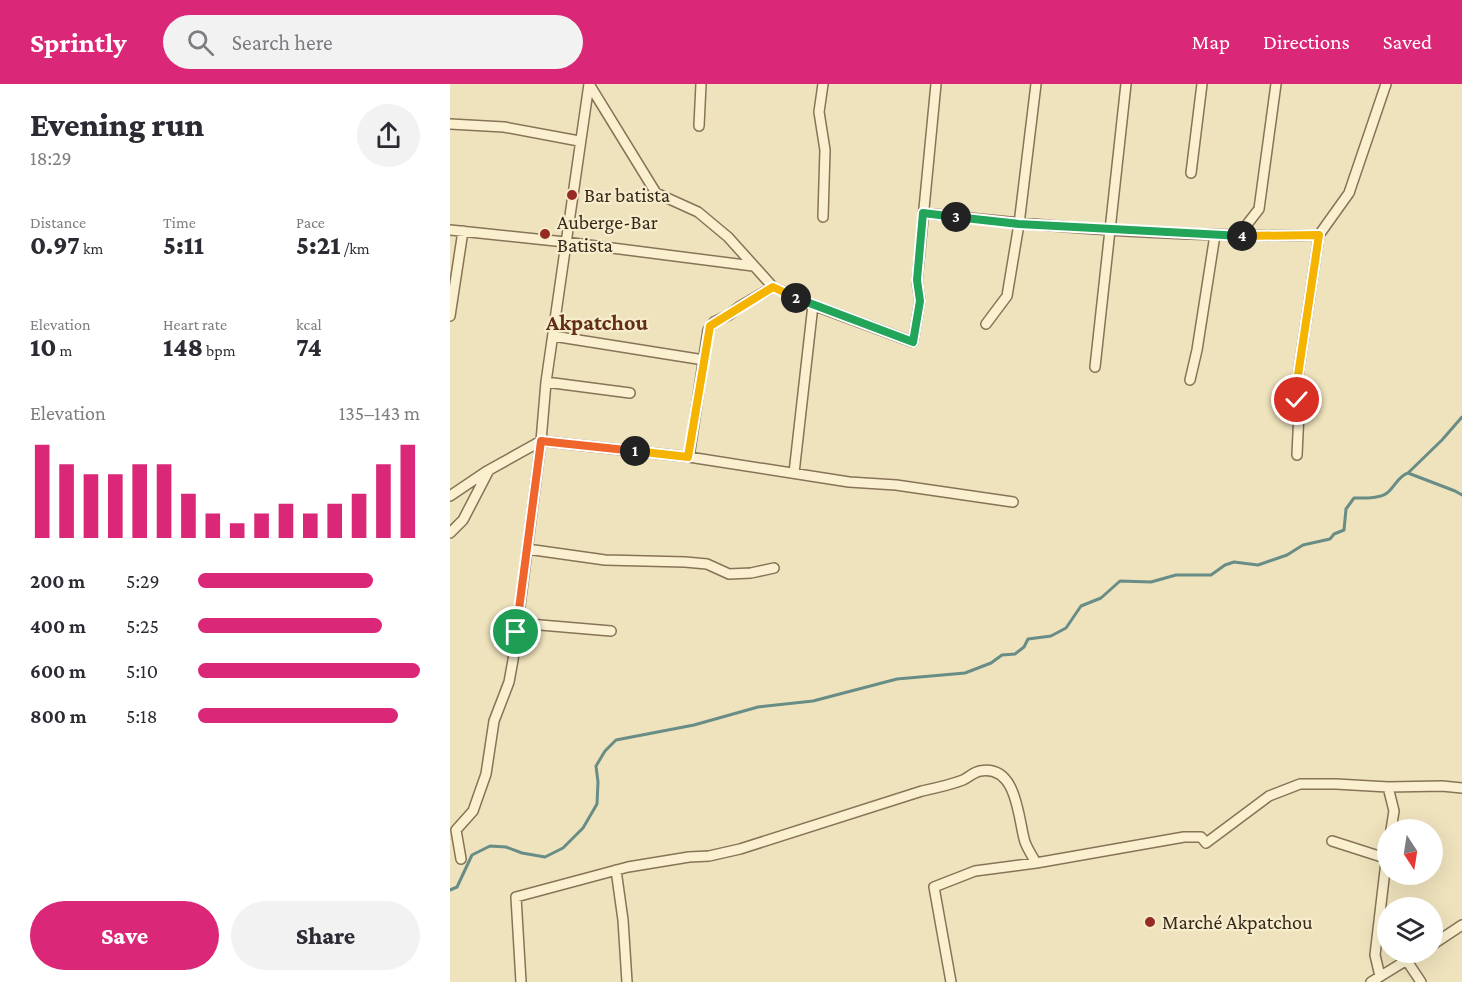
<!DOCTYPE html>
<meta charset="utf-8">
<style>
body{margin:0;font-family:"Crimson Pro",serif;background:#f2f2f3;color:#2b2b33;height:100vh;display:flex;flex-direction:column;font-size:22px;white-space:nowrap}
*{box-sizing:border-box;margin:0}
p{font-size:20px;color:#7c7c81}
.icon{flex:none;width:33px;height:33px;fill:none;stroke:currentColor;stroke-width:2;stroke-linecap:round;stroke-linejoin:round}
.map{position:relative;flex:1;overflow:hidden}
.drawer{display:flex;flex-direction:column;background:#fff;width:450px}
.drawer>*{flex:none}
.needle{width:39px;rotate:168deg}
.buttons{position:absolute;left:927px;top:735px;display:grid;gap:12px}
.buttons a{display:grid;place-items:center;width:66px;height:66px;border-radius:50%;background:#fff;box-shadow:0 6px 24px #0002;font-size:30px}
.pin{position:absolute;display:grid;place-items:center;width:51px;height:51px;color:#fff;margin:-26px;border:3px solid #fff;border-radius:50%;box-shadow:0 2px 6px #0007}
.km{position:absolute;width:30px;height:30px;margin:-15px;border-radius:50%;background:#222;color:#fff;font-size:16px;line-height:30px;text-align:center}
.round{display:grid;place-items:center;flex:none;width:63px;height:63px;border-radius:32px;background:#f2f2f3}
.head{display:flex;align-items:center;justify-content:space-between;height:102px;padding:0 30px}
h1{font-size:33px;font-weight:800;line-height:45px}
.stats{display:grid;grid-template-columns:repeat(3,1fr);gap:9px;height:102px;padding:6px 30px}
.stats div{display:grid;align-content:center}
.stats b{font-size:26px;font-weight:800}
.stats small{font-size:16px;font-weight:400}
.stats p{font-size:16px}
.chart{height:168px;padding:12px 30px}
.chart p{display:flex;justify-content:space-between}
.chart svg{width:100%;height:108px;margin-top:6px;stroke:#db2777;stroke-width:6}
.cta{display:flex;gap:12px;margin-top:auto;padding:12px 30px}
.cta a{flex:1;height:69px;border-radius:36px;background:#db2777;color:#fff;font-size:24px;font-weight:800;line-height:69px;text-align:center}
.cta a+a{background:#f2f2f3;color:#2b2b33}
ul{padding:0 30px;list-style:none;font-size:20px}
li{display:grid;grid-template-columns:96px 72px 1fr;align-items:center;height:45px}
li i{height:15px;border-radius:8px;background:#db2777}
header{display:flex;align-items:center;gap:36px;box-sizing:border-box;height:84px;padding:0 30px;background:#db2777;color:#fff}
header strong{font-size:28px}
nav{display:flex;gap:33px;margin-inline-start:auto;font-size:21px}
.search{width:420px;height:54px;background:#f2f2f3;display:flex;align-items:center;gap:15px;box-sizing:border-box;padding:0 21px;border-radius:33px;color:#7c7c81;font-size:22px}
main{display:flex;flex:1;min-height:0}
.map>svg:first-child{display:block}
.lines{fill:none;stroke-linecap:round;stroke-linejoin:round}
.stream{stroke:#688d86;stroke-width:3}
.minor-casing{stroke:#877356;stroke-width:12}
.minor{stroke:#faf0d0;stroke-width:9}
.split-1-casing{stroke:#fff;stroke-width:12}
.split-2-casing{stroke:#fff;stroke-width:12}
.split-3-casing{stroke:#fff;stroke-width:12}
.split-4-casing{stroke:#fff;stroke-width:12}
.split-5-casing{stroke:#fff;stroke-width:12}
.split-1{stroke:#f0652b;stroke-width:8}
.split-2{stroke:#f5b400;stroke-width:8}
.split-3{stroke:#22a559;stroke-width:8}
.split-4{stroke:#22a559;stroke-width:8}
.split-5{stroke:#f5b400;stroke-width:8}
.poi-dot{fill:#972b24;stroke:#f6edcc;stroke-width:2}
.labels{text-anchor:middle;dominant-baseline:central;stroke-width:4.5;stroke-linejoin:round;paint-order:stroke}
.poi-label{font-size:20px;fill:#36291b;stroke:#f6edcc;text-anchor:start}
.quarter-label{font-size:22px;font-weight:bold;fill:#632d19;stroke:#f6edcc}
</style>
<header>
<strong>Sprintly</strong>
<div class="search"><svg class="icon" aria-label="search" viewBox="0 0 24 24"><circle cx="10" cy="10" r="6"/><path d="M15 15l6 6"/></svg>Search here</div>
<nav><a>Map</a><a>Directions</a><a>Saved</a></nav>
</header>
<main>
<section class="drawer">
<div class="head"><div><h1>Evening run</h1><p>18:29</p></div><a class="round"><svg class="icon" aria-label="share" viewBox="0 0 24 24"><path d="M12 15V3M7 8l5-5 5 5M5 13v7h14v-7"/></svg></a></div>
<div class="stats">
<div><p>Distance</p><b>0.97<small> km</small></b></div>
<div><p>Time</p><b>5:11</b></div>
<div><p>Pace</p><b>5:21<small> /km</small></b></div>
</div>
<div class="stats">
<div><p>Elevation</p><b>10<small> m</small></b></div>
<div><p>Heart rate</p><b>148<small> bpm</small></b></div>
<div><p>kcal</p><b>74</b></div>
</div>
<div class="chart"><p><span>Elevation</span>135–143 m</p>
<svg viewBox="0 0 160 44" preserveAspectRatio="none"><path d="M5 44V6M15 44V14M25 44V18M35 44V18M45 44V14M55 44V14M65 44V26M75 44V34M85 44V38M95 44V34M105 44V30M115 44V34M125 44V30M135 44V26M145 44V14M155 44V6"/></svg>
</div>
<ul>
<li><b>200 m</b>5:29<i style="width:79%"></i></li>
<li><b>400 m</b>5:25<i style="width:83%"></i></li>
<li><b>600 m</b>5:10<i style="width:100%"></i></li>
<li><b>800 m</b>5:18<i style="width:90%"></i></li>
</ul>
<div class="cta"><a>Save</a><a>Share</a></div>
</section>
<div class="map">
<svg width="1012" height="898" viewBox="0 0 1012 898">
<rect width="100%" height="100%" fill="#efe3bd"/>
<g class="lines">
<!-- stream -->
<path class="stream" d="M958,389L992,356L1012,333
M0,806L7,803L22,771L40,762L56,763L72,769L95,773L113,764L133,744L147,720L148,698L146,682L155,667L166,656L244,641L308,623L363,617L447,595L515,589L541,579L552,571L565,570L574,563L578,555L601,552L616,544L631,522L651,514L670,497L701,498L726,491H761L775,481L784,478L808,481L837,471L853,461L880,455L884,450L894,446L896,425L904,414C914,414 929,415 937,409C945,403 948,392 958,389L1005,407L1012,411"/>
<!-- minor casing -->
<g class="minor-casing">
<path id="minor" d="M139,0L206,109L248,128L278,153L323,203L363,221L463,258L470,217L467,197L486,0
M373,0L369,28L375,66L373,133
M0,40L54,43L129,57
M249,42L251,0
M741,89L752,0
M473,129C604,144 737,154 869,151
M0,146L115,158L303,182
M788,152L809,125L826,0
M0,232L13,147
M536,240L557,212L569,140L586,0
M103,252L254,276
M645,283L676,0
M740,296L747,266L765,151
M96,298L180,309
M847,371L849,328L847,298L869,151L899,109L936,0
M239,373L258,246L264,238L279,231L289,223L323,203
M344,389L363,221
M0,412L37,387
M0,449L13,436L39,386L91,357L239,373L399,398L446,401L563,418
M77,465L155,476L235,478L257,480L279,490L301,489L324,484
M67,539L161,547
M938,703L944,727L941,746
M882,757L935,774
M11,775L6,746L23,727L36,690L44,637L59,598L63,576L91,357L96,298L139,0
M166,786L173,836L177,898
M982,861L1012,841
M957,877L971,898
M930,892L925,871L938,761
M71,898L66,813L178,783L239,773L259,772L290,765L472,707C486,704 500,701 513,696C519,693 524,688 530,687C568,680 568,736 575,758C578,766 583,773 586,779
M501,898L484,803L525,787L586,779L734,753H751L756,759L819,712L850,700H886L938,703L992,702L1012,704
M921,898L970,868"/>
</g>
<!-- minor -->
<use href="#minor" class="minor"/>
</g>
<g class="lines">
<!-- split-1 casing -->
<g class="split-1-casing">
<path id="split-1" d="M66,548L91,357L185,367"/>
</g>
<!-- split-2 casing -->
<g class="split-2-casing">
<path id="split-2" d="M185,367L238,373L260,242L323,203L346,214"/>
</g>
<!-- split-3 casing -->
<g class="split-3-casing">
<path id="split-3" d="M346,214L463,258L470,217L467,196L473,129L506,133"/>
</g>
<!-- split-4 casing -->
<g class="split-4-casing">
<path id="split-4" d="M506,133L569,140L792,152"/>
</g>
<!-- split-5 casing -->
<g class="split-5-casing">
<path id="split-5" d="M792,152L869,151L847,298V316"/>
</g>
<!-- split-1 -->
<use href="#split-1" class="split-1"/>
<!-- split-2 -->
<use href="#split-2" class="split-2"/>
<!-- split-3 -->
<use href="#split-3" class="split-3"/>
<!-- split-4 -->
<use href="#split-4" class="split-4"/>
<!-- split-5 -->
<use href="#split-5" class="split-5"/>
</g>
<!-- markers -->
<g class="poi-dot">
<circle cx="122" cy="111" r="6"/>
<circle cx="95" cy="150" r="6"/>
<circle cx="700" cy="838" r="6"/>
</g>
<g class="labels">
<!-- poi labels -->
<g class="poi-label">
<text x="134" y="111">Bar batista</text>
<text x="107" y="138">Auberge-Bar<tspan x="107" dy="23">Batista</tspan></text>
<text x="712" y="838">Marché Akpatchou</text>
</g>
<!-- quarter labels -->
<g class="quarter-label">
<text x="147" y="238">Akpatchou</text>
</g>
</g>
</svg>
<div class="buttons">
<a><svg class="needle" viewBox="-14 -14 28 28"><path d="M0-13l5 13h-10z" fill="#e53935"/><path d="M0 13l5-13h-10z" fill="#7c7c81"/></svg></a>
<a><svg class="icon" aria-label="layers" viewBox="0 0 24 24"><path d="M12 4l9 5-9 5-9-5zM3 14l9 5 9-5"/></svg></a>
</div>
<div class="pin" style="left:66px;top:548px;background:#1e9e55"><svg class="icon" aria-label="arrive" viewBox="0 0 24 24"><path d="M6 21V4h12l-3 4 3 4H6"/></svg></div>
<div class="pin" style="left:847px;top:316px;background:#d93025"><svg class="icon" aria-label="check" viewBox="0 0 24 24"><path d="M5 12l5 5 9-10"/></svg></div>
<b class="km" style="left:185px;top:367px">1</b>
<b class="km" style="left:346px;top:214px">2</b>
<b class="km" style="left:506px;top:133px">3</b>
<b class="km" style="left:792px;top:152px">4</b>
</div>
</main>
